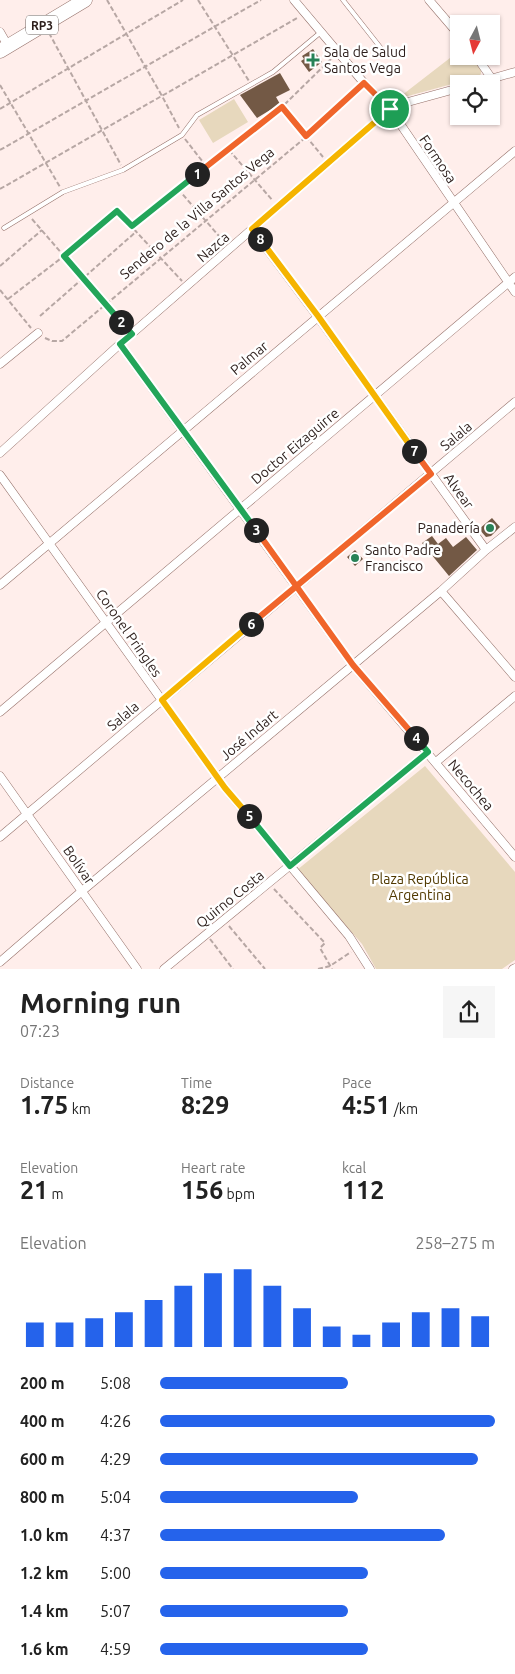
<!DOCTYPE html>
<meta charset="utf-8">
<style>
body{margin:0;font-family:Ubuntu,sans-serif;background:#f6f6f6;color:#222;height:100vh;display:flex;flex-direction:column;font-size:19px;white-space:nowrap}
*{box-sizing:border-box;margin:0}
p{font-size:16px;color:#767676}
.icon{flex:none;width:28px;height:28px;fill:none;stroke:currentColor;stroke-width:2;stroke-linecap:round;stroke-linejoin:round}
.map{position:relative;height:969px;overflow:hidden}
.panel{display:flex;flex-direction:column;background:#fff;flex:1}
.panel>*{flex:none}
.needle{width:32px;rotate:187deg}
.fabs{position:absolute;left:450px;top:15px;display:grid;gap:10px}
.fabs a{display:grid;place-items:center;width:50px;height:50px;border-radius:0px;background:#fff;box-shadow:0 1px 4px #0004;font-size:25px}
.pin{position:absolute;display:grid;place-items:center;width:42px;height:42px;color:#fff;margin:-21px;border:2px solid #fff;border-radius:50%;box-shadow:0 1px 5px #0007}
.km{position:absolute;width:25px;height:25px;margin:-12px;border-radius:50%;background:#222;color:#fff;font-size:14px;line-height:25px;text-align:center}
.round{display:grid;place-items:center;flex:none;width:52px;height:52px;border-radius:0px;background:#f6f6f6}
.overview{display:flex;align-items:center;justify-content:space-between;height:85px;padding:0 20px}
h1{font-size:28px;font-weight:700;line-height:38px}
.metrics{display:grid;grid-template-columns:repeat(3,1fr);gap:8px;height:85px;padding:5px 20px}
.metrics div{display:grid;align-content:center}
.metrics b{font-size:25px;font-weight:700}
.metrics small{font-size:14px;font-weight:400}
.metrics p{font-size:14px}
.chart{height:140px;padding:10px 20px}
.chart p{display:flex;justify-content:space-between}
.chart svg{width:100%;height:90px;margin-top:5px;stroke:#2563eb;stroke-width:6}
ul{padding:0 20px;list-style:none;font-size:16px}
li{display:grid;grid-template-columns:80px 60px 1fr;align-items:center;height:38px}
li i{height:12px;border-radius:6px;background:#2563eb}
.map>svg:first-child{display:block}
.green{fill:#e7d8bd}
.building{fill:#735945}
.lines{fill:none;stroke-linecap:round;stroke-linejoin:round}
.lane-casing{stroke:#95716a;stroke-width:5}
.street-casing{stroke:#95716a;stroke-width:9}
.highway-casing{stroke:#95716a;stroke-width:15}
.path{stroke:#b7a7a4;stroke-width:2;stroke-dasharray:5 2.5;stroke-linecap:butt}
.lane{stroke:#fff;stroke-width:4}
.street{stroke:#fff;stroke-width:8}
.highway{stroke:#fff;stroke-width:14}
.split-1-casing{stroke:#fff;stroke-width:10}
.split-2-casing{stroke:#fff;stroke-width:10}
.split-3-casing{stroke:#fff;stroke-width:10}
.split-4-casing{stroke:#fff;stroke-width:10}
.split-5-casing{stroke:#fff;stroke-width:10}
.split-6-casing{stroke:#fff;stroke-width:10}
.split-7-casing{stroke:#fff;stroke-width:10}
.split-8-casing{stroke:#fff;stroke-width:10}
.split-9-casing{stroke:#fff;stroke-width:10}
.split-1{stroke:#f0652b;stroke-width:6}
.split-2{stroke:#22a559;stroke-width:6}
.split-3{stroke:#22a559;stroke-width:6}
.split-4{stroke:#f0652b;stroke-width:6}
.split-5{stroke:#22a559;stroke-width:6}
.split-6{stroke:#f5b400;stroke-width:6}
.split-7{stroke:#f0652b;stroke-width:6}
.split-8{stroke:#f5b400;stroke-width:6}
.split-9{stroke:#f5b400;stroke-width:6}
.poi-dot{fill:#288257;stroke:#fff;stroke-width:2}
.labels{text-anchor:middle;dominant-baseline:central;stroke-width:5;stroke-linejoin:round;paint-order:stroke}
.shield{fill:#fff;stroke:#6b625f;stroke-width:1}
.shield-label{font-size:12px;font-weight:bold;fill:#2c1e1b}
.poi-label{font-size:14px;fill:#2c1e1b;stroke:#fff;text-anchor:start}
.street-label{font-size:14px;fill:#2c1e1b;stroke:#fff}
.park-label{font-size:14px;fill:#513900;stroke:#fff}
</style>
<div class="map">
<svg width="515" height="969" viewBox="0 0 515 969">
<rect width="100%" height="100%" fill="#ffeeeb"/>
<!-- green -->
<path class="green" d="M459,51V56H471L481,70V74L478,77L397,99Z
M234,99L248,122L213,143L199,120Z
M425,766L515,872V960L502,969H376L362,944L297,870Z"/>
<!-- building -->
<path class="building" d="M313,49L322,62L309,72L301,61L304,59L302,56Z
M280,73L290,90L276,97L280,104L257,118L240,95Z
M492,518L500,527L491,536L486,537L479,529Z
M432,536L438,544L446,538L453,547L466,537L477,550L449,576L422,543Z
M355,550L363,559L355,566L347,557Z"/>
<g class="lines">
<!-- lane casing -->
<g class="lane-casing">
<path id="lane" d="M343,0L384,52
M4,228L63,192L123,170L182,135L197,115L273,72L321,32"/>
</g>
<!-- street casing -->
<g class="street-casing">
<path id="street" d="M294,0L364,83L390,109L515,292
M429,0L459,35
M0,32L8,46
M476,56L492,79
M473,84L515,72
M252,229L318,317L486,550
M120,344L353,665L515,857
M0,364L38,333
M0,453L120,344L390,109L397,105L459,88
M0,475L225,788L349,936L370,969
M0,585L515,151
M441,591L515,677
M0,712L515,277
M436,762L515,696
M0,776L137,969
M0,837L515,402
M0,962L82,891L353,665L441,591L486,550L515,527
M164,969L428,752
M513,969L515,968"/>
</g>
<!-- highway casing -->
<g class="highway-casing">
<path id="highway" d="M0,51L85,0"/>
</g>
<!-- path -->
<path class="path" d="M107,0L162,96L179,128
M198,0L249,81
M49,33L121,165
M0,85L60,187
M282,107L323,157
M0,109L183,0
M185,139L206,166
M0,150L261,0
M229,150L273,201
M0,189L299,17
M178,189L225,243
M32,219L127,329
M132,226L282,107L333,57
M0,266L42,230
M0,290L31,328
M8,299L64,256L117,211L182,281
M40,316L137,231
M45,338L52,341H62L306,137L359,88
M274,889L325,943L320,948L332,969
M229,926L265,969
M210,939L233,969
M318,969L330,966L351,952"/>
<!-- lane -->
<use href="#lane" class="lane"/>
<!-- street -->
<use href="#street" class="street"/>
<!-- highway -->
<use href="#highway" class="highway"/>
</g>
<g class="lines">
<!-- split-1 casing -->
<g class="split-1-casing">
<path id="split-1" d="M197,174L282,107L306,136L364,83L390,109"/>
</g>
<!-- split-2 casing -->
<g class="split-2-casing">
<path id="split-2" d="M121,322L64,256L117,211L132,226L197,174"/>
</g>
<!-- split-3 casing -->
<g class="split-3-casing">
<path id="split-3" d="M121,322L132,334L120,344L256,530"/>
</g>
<!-- split-4 casing -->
<g class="split-4-casing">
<path id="split-4" d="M256,530L353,665L416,738"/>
</g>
<!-- split-5 casing -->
<g class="split-5-casing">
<path id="split-5" d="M249,816L290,866L428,752L416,738"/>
</g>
<!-- split-6 casing -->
<g class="split-6-casing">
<path id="split-6" d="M249,816L225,788L162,700L251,624"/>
</g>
<!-- split-7 casing -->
<g class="split-7-casing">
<path id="split-7" d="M251,624L431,474L414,451"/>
</g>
<!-- split-8 casing -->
<g class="split-8-casing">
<path id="split-8" d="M260,239L318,316L414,451"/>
</g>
<!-- split-9 casing -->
<g class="split-9-casing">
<path id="split-9" d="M260,239L252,229L390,109"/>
</g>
<!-- split-1 -->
<use href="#split-1" class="split-1"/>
<!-- split-2 -->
<use href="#split-2" class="split-2"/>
<!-- split-3 -->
<use href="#split-3" class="split-3"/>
<!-- split-4 -->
<use href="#split-4" class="split-4"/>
<!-- split-5 -->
<use href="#split-5" class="split-5"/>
<!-- split-6 -->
<use href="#split-6" class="split-6"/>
<!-- split-7 -->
<use href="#split-7" class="split-7"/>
<!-- split-8 -->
<use href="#split-8" class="split-8"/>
<!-- split-9 -->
<use href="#split-9" class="split-9"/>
</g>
<!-- markers -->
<g class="poi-dot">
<path d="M310.5 52.5h5v5h5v5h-5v5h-5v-5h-5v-5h5z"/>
<circle cx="490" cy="528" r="5"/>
<circle cx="355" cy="558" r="5"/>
</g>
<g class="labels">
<!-- shield labels -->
<rect class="shield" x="26" y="15.5" width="32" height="19" rx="4"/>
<g class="shield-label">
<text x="42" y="25">RP3</text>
</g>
<!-- poi labels -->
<g class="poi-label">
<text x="324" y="52">Sala de Salud<tspan x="324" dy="16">Santos Vega</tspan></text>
<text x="480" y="528" text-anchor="end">Panadería</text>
<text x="365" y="550">Santo Padre<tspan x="365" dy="16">Francisco</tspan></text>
</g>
<!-- street labels -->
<g class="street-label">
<text transform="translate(438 159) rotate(56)">Formosa</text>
<text transform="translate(197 213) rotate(-40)">Sendero de la Villa Santos Vega</text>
<text transform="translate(213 247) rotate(-41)">Nazca</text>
<text transform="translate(249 358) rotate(-40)">Palmar</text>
<text transform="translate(456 436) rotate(-40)">Salala</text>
<text transform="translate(295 446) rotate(-40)">Doctor Eizaguirre</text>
<text transform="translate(459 491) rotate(54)">Alvear</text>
<text transform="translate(129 633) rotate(55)">Coronel Pringles</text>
<text transform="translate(123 716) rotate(-40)">Salala</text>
<text transform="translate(249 735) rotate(-40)">José Indart</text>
<text transform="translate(471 785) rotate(50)">Necochea</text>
<text transform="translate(79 865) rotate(55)">Bolívar</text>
<text transform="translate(230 899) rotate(-39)">Quirno Costa</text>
</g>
<!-- park labels -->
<g class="park-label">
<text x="420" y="879">Plaza República<tspan x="420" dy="16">Argentina</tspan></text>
</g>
</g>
</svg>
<div class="fabs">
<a><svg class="needle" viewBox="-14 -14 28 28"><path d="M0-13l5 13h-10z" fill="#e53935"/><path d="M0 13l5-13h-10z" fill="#767676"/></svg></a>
<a><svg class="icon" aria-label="locate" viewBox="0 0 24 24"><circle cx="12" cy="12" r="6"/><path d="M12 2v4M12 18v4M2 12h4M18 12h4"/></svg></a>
</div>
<div class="pin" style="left:390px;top:109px;background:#1e9e55"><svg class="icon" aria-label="arrive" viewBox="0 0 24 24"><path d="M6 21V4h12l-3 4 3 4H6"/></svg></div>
<b class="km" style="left:197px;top:174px">1</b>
<b class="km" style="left:121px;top:322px">2</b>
<b class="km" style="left:256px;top:530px">3</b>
<b class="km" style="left:416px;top:738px">4</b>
<b class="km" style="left:249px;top:816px">5</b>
<b class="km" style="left:251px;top:624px">6</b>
<b class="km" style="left:414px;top:451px">7</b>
<b class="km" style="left:260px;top:239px">8</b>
</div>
<section class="panel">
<div class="overview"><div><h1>Morning run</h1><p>07:23</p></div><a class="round"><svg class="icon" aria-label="share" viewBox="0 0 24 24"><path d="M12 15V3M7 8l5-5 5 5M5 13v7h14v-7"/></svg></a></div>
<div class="metrics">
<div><p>Distance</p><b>1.75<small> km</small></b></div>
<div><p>Time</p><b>8:29</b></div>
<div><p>Pace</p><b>4:51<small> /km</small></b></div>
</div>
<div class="metrics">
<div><p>Elevation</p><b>21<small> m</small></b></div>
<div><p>Heart rate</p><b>156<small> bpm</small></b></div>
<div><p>kcal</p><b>112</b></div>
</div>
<div class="chart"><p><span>Elevation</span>258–275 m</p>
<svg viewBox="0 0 160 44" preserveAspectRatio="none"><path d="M5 44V32M15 44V32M25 44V30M35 44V27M45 44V21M55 44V14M65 44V8M75 44V6M85 44V14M95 44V25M105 44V34M115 44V38M125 44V32M135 44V27M145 44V25M155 44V29"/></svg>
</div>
<ul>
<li><b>200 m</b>5:08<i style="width:56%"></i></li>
<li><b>400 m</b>4:26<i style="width:100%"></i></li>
<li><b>600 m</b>4:29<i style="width:95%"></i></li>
<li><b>800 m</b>5:04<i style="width:59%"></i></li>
<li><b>1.0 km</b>4:37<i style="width:85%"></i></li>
<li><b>1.2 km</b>5:00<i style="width:62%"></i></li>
<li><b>1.4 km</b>5:07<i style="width:56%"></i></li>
<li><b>1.6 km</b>4:59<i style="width:62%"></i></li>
</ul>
</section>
